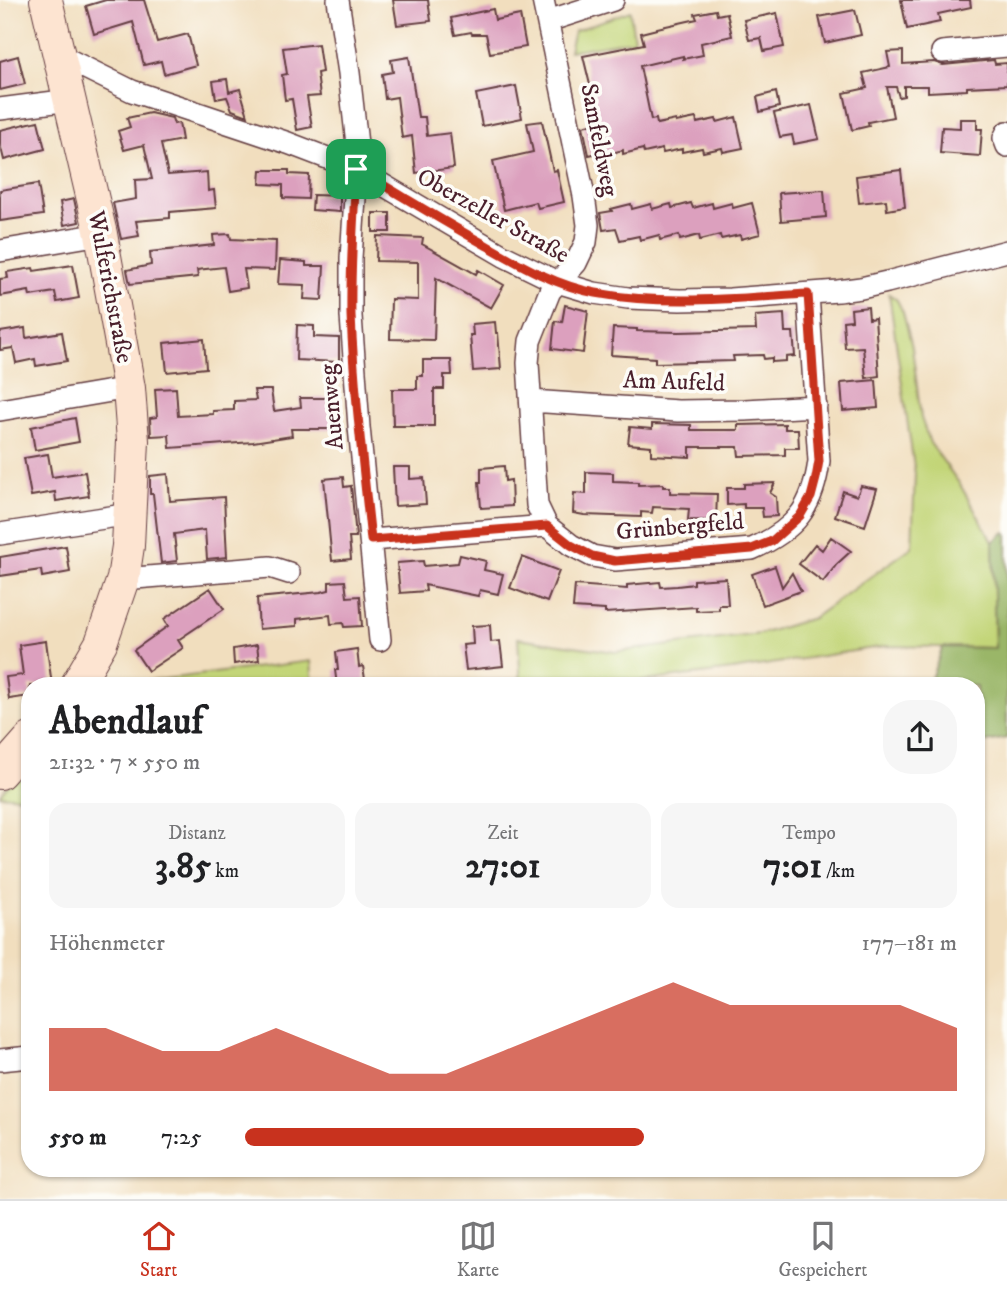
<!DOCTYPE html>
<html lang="de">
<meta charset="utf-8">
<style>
body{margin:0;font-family:"IM FELL DW Pica",serif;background:#f6f6f6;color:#202124;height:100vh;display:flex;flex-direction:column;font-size:26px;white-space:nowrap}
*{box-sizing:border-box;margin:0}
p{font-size:23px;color:#757577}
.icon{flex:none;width:38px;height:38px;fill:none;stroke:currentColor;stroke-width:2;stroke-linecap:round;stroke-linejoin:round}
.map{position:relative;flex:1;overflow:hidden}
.panel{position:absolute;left:21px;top:677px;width:964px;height:500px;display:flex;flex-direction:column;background:#fff;border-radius:28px;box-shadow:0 2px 5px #0004}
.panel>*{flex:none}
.pin{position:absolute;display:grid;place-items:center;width:60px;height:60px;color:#fff;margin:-30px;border-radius:14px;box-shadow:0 4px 10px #0006}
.round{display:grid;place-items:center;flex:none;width:74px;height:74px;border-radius:28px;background:#f6f6f6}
.summary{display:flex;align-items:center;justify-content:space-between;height:119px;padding:0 28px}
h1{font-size:38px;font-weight:700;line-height:52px}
.figures{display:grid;grid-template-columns:repeat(3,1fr);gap:10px;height:119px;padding:7px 28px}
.figures div{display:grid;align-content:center;border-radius:18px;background:#f6f6f6;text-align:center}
.figures b{font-size:35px;font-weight:700}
.figures small{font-size:19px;font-weight:400}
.figures p{font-size:19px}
.chart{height:196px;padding:14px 28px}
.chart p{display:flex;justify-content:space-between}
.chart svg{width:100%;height:126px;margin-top:7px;fill:#c8321e;opacity:.7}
ul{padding:0 28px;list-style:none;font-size:23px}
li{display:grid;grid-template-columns:112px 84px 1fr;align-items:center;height:52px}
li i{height:18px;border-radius:9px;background:#c8321e}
.tab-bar{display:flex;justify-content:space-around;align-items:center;height:98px;border-top:2px solid #e0e0e0;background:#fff;font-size:19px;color:#757577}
.tab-bar a{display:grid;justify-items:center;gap:4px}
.tab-bar .selected{color:#c8321e}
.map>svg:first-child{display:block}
.green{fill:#c3d578;stroke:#867a52;stroke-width:2}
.forest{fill:#9ab668;stroke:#726a4a;stroke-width:2}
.building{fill:#dca0be}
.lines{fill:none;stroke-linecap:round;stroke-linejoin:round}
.street-casing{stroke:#633c41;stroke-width:24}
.secondary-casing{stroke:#633c41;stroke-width:34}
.street{stroke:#fff;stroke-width:21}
.secondary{stroke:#fde4d1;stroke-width:32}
.route-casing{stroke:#fff;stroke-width:14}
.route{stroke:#c8321e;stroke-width:9}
.labels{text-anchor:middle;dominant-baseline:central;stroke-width:7;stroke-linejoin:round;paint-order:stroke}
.street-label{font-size:24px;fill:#4a1f2b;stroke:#fdfcf7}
</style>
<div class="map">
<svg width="1007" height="1199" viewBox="0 0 1007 1199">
<rect width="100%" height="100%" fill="#fdfcf7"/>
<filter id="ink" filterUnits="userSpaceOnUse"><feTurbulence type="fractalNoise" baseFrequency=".0143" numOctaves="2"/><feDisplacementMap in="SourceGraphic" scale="14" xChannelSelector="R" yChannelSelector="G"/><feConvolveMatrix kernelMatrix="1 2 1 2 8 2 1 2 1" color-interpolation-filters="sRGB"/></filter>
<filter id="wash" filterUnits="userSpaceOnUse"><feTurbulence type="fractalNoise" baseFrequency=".00686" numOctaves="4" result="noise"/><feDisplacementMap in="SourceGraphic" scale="28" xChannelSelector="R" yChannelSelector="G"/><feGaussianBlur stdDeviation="1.57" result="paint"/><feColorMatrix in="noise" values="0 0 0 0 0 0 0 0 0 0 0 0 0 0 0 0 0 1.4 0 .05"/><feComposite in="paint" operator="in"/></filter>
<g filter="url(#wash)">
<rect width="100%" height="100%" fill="#f1debe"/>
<!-- green -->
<path class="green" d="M630,11L634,40L569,51L574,31Z
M889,294L897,300L903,312L912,347L921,418L930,443L959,483L993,542L995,648L886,646L732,670L636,682L616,686H521L518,638L615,652L760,634L813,618L912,547L915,474Z
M311,661L313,686H108Z
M30,759V798L0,795V794Z"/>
<!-- forest -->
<path class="forest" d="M1005,532L1007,535V738L977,744L976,686H928L943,647L995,648L993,542Z"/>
<g id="blocks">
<!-- building -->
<path class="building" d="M106,0H144L157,42L188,34L196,65L164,74L161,61L144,65L133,22L94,34L86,6Z
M393,0H428L431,21L397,25Z
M901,0H970L971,7L938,14L940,22L907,29Z
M493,9L495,20L520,15L526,47L490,53L486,34H472L471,32L455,35L451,18Z
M716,10L717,15L727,13L732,36L701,43L703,55L683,59V56L640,66L651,120L656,119L657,124L676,120V122L696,118L697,123L716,119L717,122L736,117L743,148L723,152L722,148L703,152L702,148L682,152V149L663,153L662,149L644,153L643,149L623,154V150L604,155L603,152L589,155L583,126L599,122L583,56L644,44L641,33L657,29V28L697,19L695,14Z
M855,10L861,35L825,43L819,17Z
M777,13L784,47L764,51L761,38L749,40L744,20Z
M318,44L322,72L317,73L320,96L307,97L312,127L297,130L292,99L285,100L282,75L287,74L283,48Z
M903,51V64L934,62L943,65L994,60L995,64L1007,63V85L967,87V90L928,92V86H904V96L899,97L896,87H887L893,117L868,122L869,126L852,130L844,93L867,88L863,73L890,67L887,52Z
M18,56L25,84L0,90V61Z
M409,57L418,117H425L427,136L450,133L454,168L416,173L412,136L402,138L397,97L385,99L382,74L393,72L391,60Z
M227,79L229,92L240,89L248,116L232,110L227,97L216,99L213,81Z
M516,86L522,118L482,126L476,94Z
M776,92L779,107L760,112L757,97Z
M811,105L819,139L794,144L792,135L780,137L774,113Z
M150,113L172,118L174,124L179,123L182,140L161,144L168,175L207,172L208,191L214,190L216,208L170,212V218L136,221L139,236L121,239L113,203L136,199L135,180L152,179L144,145L124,150L118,131L130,127L127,118Z
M960,119H977V129H982L980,156L940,153L942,127L960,128Z
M38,121L45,149L4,160L0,144V130Z
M542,121L553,171L557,170L564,202L538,208L536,202L504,210L493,161L533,152L527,123Z
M261,170H289V174L309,175L308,199L283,198V185L260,184Z
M901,170L905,207L887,210L886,200L859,203L856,176Z
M38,184L43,215L0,221V190Z
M824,190L826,217L781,221L779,193Z
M313,195L340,196V212L312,210Z
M74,199L79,222L64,225L60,202Z
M691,203L693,208L712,203L713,208L732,203L733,208L752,203L760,234L741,239L740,235L721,239L720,235L700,240L699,235L680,240L679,235L660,240L659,235L640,240L639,236L620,240L616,228L603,230L600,213L612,211L611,209L631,204L632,209L651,204L652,209L671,204L672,208Z
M373,213H390V232H373Z
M230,234L231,239L276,241L275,270L244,269L247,288L228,291L224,267L197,270L198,277L130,284L127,270L151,265L150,252L214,245L213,235Z
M377,236L423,238L422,244L476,274L478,270L504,285L491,308L436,278L434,340L390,339L391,299L418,300V262L376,261Z
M280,260L306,262V266H324L322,300L304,299L305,285L278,284Z
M73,265L79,298L57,302L55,292L30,296L29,291L0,296V279L8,278L7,272L33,268L34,271Z
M565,305L588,311L583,353L552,349L555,321L562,322Z
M868,307L869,319L875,318L879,376L866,378L863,347L845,348L843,321L852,320L851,309Z
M784,314L785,332H793L795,356L786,357V361L772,362V358L764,359L763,355L733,356L734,361L655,363V358L611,355L613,328L637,329V331L679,332L756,330L755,316Z
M495,322L496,333H498L501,369L473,371L470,335H473L472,324Z
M297,325L314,326V337L339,338V362L296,360Z
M25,328L26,338L62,332L67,361L36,366L35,359L16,363L13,348L0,350V332Z
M204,339L206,368L167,372L164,343Z
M423,360H451L452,375H444V389H434V426H393L392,389H417V376H423Z
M876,380L878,408L843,411L841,383Z
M176,388L178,416L213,414V411L234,410V401L256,400L254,390H271L274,411L301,407L300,398H338V429H291L292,436L253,442L170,448L169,435L151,436L150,418L157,417L155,389Z
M75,418L79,442L35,450L31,427Z
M652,424L691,425V430H738V425L785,424V429H798L799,448H785V455L739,456L738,447H690V457L651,455V446L628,444L630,427L652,429Z
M48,454L52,477L85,472L89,496L56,501L55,492L31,496L24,458Z
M504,466L505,481L511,480L512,506L481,508L479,482H481V468Z
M393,467H410V479L424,478L426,504L395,506Z
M586,472L613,473V481L638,482V485L663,484V487H670V493L717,494L716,521L688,520L689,509L653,507L652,513L641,512V517L584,515L573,513L574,493L586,494Z
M168,474L170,501L224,497L227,557L207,559L205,530L174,534L177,561L161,563L153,494H150V476Z
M343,477L344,487L351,486L356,537H349L351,559L332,561L324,479Z
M775,483L770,493L776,497L777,516L763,517L762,508H744V504L727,505V488H744V484Z
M861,486L877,489L865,526L835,516L843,491L857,496Z
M831,537L851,551L837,564L823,582L799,564L815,544L822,550Z
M66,546L70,572L42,577L41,570L0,576V557Z
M460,555L486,561L484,570L503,574L498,594L480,590L478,596L425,585L426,591L400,593L397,563L423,561L424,566L458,563Z
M522,557L559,571L547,602L510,588Z
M775,566L782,587L792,573L801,591L763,605L752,574Z
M726,578L728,605H719V610L696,611V607L605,613V610L573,608L575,585L627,589V585L660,582L661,587L677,586L694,584V580Z
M345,581L347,597L360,596L362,626L344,627L343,623L331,624L330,615L297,619V626L259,629L257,598L321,592L329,590V582Z
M210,588L224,609L178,640L183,648L148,671L134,650L168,626L164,619Z
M490,625L491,642L500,641L503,666L466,670L463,645L473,644L472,626Z
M46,641L52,685L30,686V696L9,699L6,677L23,675L19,645Z
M257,645L259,660L234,664L233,649Z
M357,649L359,667L363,666L366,686H337L335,670H338L336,652Z"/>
</g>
</g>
<g filter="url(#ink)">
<use href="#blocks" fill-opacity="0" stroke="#633c41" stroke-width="2"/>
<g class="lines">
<!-- street casing -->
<g class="street-casing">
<path id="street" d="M338,0L349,73L358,153L351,258V316L359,427L380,640
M543,0L584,196L588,225L586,242L576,263L550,291L530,341L528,363L537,505L547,526L571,545L592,556L615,560L752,549C795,530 813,508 819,461L808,294
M548,21L613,0
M942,52L1007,46
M59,55L132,91L288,143L356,169L504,256L557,282L594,293L628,298L680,300L730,299L838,291L861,288L887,282L1007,251
M0,109L70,100
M1007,132L1004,138L1007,146
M0,251L101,234
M531,401L678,411L745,410L816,406
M0,410L129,388
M0,534L130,514
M371,540L547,526
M123,579L270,567L289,573
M0,1060L30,1057"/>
</g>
<!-- secondary casing -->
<g class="secondary-casing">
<path id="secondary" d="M46,0L101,234L129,388L133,441L128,546L123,579L101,643L76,686
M0,773L30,739"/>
</g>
<!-- street -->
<use href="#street" class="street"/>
<!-- secondary -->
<use href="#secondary" class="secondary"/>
</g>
</g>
<g class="lines" filter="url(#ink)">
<!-- route casing -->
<g class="route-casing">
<path id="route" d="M356,169C399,194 441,220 484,244C519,264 556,286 596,293C664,306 739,298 808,294L819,461L816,478L811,497L800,516L772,541L752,549L615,561L592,556L571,545L547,526L371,540C363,465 354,390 351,315C350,266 354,217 356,169Z"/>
</g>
<!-- route -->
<use href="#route" class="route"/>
</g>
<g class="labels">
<!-- street labels -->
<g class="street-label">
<text transform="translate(599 140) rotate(79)">Samfeldweg</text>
<text transform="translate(493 216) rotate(29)">Oberzeller Straße</text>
<text transform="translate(110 287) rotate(79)">Wulferichstraße</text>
<text transform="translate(674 382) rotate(2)">Am Aufeld</text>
<text transform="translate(332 407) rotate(-95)">Auenweg</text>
<text transform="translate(680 527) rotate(-5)">Grünbergfeld</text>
</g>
</g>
</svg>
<div class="pin" style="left:356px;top:169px;background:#1e9e55"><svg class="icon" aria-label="arrive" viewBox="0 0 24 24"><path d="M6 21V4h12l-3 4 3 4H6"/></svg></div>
<section class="panel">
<div class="summary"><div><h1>Abendlauf</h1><p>21:32 · 7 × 550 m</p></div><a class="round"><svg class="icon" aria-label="share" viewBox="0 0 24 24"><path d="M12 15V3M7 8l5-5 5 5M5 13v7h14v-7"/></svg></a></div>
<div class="figures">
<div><p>Distanz</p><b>3.85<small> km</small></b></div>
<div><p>Zeit</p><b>27:01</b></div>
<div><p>Tempo</p><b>7:01<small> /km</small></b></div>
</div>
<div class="chart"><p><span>Höhenmeter</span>177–181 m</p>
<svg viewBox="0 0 160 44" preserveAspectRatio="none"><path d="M0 44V22L10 22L20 30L30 30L40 22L50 30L60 38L70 38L80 30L90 22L100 14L110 6L120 14L130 14L140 14L150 14L160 22V44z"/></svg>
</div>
<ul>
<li><b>550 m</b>7:25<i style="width:56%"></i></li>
</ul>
</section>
</div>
<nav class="tab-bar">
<a class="selected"><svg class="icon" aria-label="home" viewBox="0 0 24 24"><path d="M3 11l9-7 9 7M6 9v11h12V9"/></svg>Start</a>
<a><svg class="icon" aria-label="map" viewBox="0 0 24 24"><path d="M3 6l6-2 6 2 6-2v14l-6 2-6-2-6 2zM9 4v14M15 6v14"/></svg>Karte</a>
<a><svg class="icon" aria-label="saved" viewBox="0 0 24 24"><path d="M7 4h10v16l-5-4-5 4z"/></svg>Gespeichert</a>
</nav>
